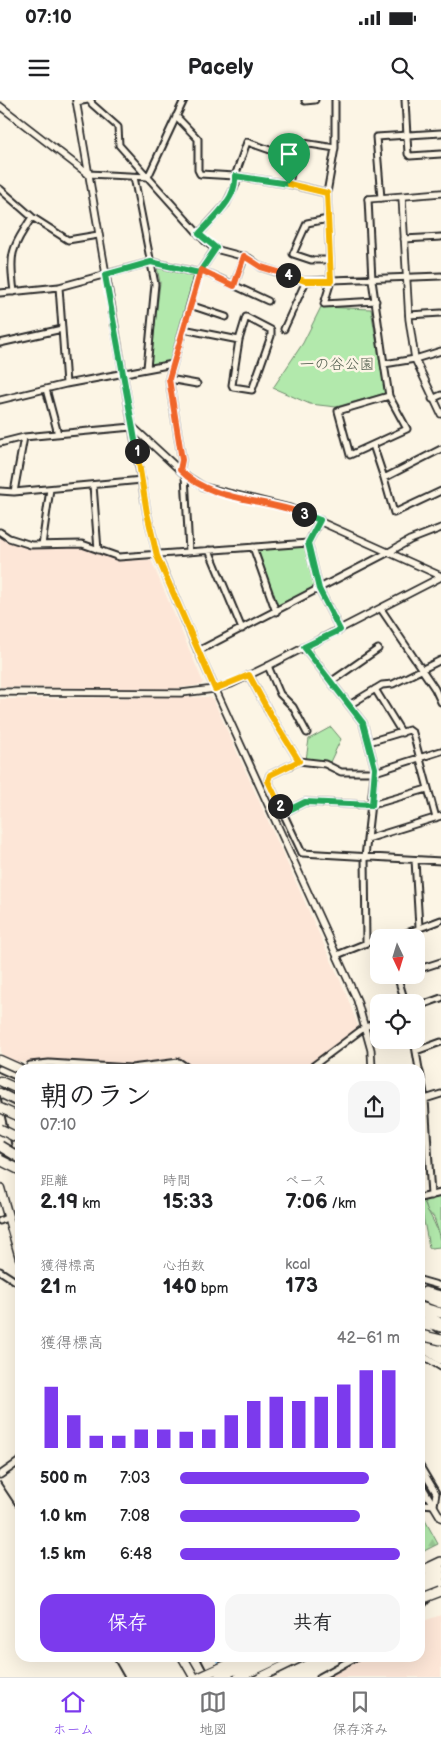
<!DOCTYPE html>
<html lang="ja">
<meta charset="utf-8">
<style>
body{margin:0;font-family:"Balsamiq Sans","Klee One",sans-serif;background:#f6f6f6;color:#202124;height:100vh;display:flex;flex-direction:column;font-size:19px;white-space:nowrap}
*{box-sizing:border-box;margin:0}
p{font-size:16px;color:#757577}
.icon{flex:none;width:28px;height:28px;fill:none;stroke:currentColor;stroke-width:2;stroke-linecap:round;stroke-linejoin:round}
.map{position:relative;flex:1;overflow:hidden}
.drawer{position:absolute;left:15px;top:964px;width:410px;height:598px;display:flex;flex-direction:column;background:#fff;border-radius:15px;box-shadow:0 5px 20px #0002}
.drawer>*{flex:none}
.needle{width:32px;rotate:176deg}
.buttons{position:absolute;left:370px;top:829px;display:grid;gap:10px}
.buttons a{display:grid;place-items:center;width:55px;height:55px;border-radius:10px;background:#fff;box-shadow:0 5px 20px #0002;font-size:25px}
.pin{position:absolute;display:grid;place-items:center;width:42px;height:42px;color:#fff;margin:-51px -21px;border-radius:50% 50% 50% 0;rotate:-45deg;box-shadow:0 0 5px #0007}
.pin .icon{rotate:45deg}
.km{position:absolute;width:25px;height:25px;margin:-12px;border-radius:50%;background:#222;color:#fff;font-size:14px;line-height:25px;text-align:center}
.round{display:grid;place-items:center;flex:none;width:52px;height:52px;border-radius:15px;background:#f6f6f6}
.headline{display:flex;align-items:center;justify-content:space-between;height:85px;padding:0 25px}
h1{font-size:28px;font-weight:700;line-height:38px}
.metrics{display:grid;grid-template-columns:repeat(3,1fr);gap:8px;height:85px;padding:5px 25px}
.metrics div{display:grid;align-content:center}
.metrics b{font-size:21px;font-weight:700}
.metrics small{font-size:14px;font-weight:400}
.metrics p{font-size:14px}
.chart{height:140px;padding:10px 25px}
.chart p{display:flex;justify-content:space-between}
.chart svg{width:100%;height:90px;margin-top:5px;stroke:#7c3aed;stroke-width:6}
.action{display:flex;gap:10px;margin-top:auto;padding:10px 25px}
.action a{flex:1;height:58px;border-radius:15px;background:#7c3aed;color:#fff;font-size:20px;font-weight:700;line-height:58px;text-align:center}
.action a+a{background:#f6f6f6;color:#202124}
ul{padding:0 25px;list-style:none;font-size:16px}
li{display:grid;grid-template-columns:80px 60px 1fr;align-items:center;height:38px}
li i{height:12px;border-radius:6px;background:#7c3aed}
.status{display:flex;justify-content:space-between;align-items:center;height:35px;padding:0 25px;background:#fff;direction:ltr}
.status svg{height:14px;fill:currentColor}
header{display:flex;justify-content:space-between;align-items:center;height:65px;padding:0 25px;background:#fff;font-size:22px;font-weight:700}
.menu{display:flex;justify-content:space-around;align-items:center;height:70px;border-top:1px solid #e0e0e0;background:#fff;font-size:14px;color:#757577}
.menu a{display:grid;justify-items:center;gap:2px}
.menu .active{color:#7c3aed}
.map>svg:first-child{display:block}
.built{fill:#fde6d7}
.green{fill:#b2e9ac;stroke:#6e8a6c}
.forest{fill:url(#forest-firs);stroke:#6e8a6c}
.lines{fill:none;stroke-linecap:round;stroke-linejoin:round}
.river{stroke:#93ccf3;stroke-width:11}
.minor-casing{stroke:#2b2b2b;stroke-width:9}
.tertiary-casing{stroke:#2b2b2b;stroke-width:9}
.primary-casing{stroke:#2b2b2b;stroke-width:11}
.trunk-casing{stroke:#2b2b2b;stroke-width:11}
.motorway-casing{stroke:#2b2b2b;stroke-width:12}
.minor{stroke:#fcf5e5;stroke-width:5}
.tertiary{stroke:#fcf5e5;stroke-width:5.5}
.primary{stroke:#fcf5e5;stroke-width:8}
.trunk{stroke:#fcf5e5;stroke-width:8}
.motorway{stroke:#fcf5e5;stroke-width:9}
.rail{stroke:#2b2b2b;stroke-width:2}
.trunk-bridge-casing{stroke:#2b2b2b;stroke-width:11;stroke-linecap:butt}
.motorway-bridge-casing{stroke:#2b2b2b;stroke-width:12;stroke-linecap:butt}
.trunk-bridge{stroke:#fcf5e5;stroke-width:8}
.motorway-bridge{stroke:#fcf5e5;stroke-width:9}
.split-1-casing{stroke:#fff;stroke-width:10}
.split-2-casing{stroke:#fff;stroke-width:10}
.split-3-casing{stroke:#fff;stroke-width:10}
.split-4-casing{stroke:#fff;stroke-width:10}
.split-5-casing{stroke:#fff;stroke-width:10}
.split-1{stroke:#22a559;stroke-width:6}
.split-2{stroke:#f5b400;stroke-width:6}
.split-3{stroke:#22a559;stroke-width:6}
.split-4{stroke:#f0652b;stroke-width:6}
.split-5{stroke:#f5b400;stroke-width:6}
.labels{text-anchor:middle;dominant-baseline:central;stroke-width:5;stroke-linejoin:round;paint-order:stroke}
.park-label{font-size:15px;fill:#4d5a4b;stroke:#fcf5e5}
</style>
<div class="status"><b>07:10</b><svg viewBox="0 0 49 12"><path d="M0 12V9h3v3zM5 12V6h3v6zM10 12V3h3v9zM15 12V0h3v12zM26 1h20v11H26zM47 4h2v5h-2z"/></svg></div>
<header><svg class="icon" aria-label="menu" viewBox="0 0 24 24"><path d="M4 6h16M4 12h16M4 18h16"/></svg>Pacely<svg class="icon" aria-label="search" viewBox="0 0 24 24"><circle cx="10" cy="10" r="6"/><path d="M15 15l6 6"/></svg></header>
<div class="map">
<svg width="441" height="1577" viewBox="0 0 441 1577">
<defs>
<pattern id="forest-firs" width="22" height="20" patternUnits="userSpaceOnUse" patternTransform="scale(1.25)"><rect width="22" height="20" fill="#b2e9ac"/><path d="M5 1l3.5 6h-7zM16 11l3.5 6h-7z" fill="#99c894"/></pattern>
</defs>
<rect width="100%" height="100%" fill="#fcf5e5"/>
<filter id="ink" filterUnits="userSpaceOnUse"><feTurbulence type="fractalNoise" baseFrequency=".02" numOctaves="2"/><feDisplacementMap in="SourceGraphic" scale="10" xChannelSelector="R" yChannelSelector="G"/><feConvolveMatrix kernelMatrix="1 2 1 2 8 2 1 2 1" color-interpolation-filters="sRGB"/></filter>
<g filter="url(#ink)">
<!-- built -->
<path class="built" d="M0,434L10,441L31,448H82L119,460H151L203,582L201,585L172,589L0,587Z
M209,597L213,599L345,891L358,926L354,931L303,969H191L177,958L129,966L17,962L1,954L0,599Z
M441,1515V1577H326L361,1556H420V1522Z"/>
<!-- green -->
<path class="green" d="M157,167L193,176L194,179L171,262L150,265L160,183Z
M321,207L371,209L385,293L336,307L310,304L273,288L303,243Z
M304,446L307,448L315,485L314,489L280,506H277L257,452L259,449Z
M331,627L341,639L330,662L306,660L309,639Z
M423,1100C429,1116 441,1129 440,1147L431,1148L429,1147L420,1101Z"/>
<!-- forest -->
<path class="forest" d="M441,1096V1139L434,1118L427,1110L424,1100Z
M420,1411L438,1444L420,1453Z"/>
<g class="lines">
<!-- river -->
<path class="river" d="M220,1556L233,1577"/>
<!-- minor casing -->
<g class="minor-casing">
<path id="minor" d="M91,0L92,4L118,27L119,45L205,141L215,149L249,158L261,167L305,181L441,176
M335,0V48L327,93L331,181L324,204L376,201
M405,0L408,54L410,56L441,54
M305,1L315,0
M76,2L88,0
M176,16L198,39V70L200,74L235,76L289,84
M88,74L148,77
M134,77L155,184L147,268
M148,77L184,0
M0,89L32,117L68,140L98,135
M327,93L289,84L297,42L335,48
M381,98L376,37L441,33
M368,99L372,180L384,264L415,259L441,251
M328,119L307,123L293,154L311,160H330
M199,134L226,104L236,84L235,76L247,42L293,58
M404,139L441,137
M201,170L268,201
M234,185L245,156
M59,187L66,284
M14,192C9,153 11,150 32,117
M0,193L59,187L151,162L199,173
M190,205L226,217
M409,215L441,213
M183,229L239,240L246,217L271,230V236L252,290L233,287L232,285L239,240
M284,229L306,181
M0,243L62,229
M384,264L389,296
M169,279L197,284
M46,289L58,334
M389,296L407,329L350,355L338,311Z
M432,299L441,295
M0,300L66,284L173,264
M0,343L24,337L132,327
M373,345L384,378L441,349
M180,370L182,360L169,279L199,173L215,149
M185,375L189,452
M384,378L394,413L441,391
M93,385L98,450
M0,391L14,392L142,380
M14,392L24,337
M320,420L308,443L319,489L340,530
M0,432L9,438L31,445L82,444L119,457L308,443
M42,445L50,389
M253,447L276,512
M209,450L242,529
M381,509L435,589L441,602
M304,547L363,623L375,668L365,757L366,843
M198,551L389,452
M268,566L280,594L293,607L307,633
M249,575L270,614L299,661
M332,581L378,549
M375,589L402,633
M351,604L382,585L393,584L441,560
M369,642L409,630L413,633L436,718
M441,651L375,672H341L325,664L299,661L270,675L268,681L302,753L441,761
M283,713L305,702L372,705L427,689
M367,739L441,716
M415,760L419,827
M382,838L396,837L441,820
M337,855L379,838
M416,870L441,862
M397,875L405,902
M416,907L441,898
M414,940L419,969
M416,951L441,942
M30,965L49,963L131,968L179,962L189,969
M0,969L20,978
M309,969L365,927L379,922
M420,972L425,999L431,1096
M425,999L441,994
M420,1098L441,1093
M0,1121L8,1117
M0,1171L20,1184
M420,1180L441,1186
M420,1254L441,1267
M420,1366L436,1393L434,1405L422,1404L420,1401
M420,1508L427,1499
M320,1577L358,1556"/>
</g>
<!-- tertiary casing -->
<g class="tertiary-casing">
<path id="tertiary" d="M76,0L147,413L157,455L198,551L357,900L371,950L372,969
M0,6L88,74
M402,97L409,219L415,259L441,314
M368,99L441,93
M133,327L185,375L204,387L290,408L441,476
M389,452L410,440L441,428
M0,592L181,593L215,589L231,584L268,566L441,477
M0,1375L20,1361
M420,1383L441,1418"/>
</g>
<!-- primary casing -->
<g class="primary-casing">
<path id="primary" d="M0,1088L20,1158
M182,1556L194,1577"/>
</g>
<!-- trunk casing -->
<g class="trunk-casing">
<path id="trunk" d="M0,960L20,969
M0,981L20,990
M0,993L20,1003
M420,1211L441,1223
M420,1226L437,1238
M429,1476L441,1470"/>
</g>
<!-- motorway casing -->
<g class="motorway-casing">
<path id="motorway" d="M425,1192L441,1196
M420,1195L441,1203
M420,1207L441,1213
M420,1221L441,1227
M423,1242L441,1250
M420,1245L441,1259
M420,1472L441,1462
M420,1484L441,1475
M420,1493L441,1483"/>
</g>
<!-- minor -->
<use href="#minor" class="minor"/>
<!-- tertiary -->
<use href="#tertiary" class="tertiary"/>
<!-- primary -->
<use href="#primary" class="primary"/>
<!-- trunk -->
<use href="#trunk" class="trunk"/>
<!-- motorway -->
<use href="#motorway" class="motorway"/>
<!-- rail -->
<path class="rail" d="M0,996L20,1081
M0,1382L20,1412
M112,1556L124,1577
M199,1556L210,1577"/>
<!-- trunk-bridge casing -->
<g class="trunk-bridge-casing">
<path id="trunk-bridge" d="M0,1008L20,1017
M200,1577L246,1556
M261,1577L304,1556"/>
</g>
<!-- motorway-bridge casing -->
<g class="motorway-bridge-casing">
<path id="motorway-bridge" d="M0,1029L20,1039
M0,1046L20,1058
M0,1060L20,1070
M420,1235L441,1240
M420,1500L441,1492
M219,1577L264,1556
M239,1577L284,1556"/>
</g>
<!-- trunk-bridge -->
<use href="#trunk-bridge" class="trunk-bridge"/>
<!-- motorway-bridge -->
<use href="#motorway-bridge" class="motorway-bridge"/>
</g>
</g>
<g class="lines" filter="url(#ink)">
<!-- split-1 casing -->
<g class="split-1-casing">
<path id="split-1" d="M137,351L105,175L151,162L199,173L216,148L199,134C213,118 237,99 235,76L289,84"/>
</g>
<!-- split-2 casing -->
<g class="split-2-casing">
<path id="split-2" d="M137,351L147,413L157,456L215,589L249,575L270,614L299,661L270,675L268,681L280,706"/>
</g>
<!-- split-3 casing -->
<g class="split-3-casing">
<path id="split-3" d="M280,706L283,713L305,702L372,705L375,668L363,623L304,547L340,530L319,489L308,443L320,420L304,414"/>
</g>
<!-- split-4 casing -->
<g class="split-4-casing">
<path id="split-4" d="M288,175L261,167L244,156L234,186L201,170L169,279L182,360L180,370C211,402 264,398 304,414"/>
</g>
<!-- split-5 casing -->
<g class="split-5-casing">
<path id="split-5" d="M288,175L305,181H331L327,93L289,84"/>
</g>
<!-- split-1 -->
<use href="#split-1" class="split-1"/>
<!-- split-2 -->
<use href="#split-2" class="split-2"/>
<!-- split-3 -->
<use href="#split-3" class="split-3"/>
<!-- split-4 -->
<use href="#split-4" class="split-4"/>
<!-- split-5 -->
<use href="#split-5" class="split-5"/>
</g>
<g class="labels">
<!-- park labels -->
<g class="park-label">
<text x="337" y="264">一の谷公園</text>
</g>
</g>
</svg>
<div class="buttons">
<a><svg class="needle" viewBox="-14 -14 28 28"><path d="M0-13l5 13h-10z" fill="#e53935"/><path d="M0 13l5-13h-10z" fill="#757577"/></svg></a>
<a><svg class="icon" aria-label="locate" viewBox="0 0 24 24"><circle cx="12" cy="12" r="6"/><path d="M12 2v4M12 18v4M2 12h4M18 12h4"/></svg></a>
</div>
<div class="pin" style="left:289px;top:84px;background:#1e9e55"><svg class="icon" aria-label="arrive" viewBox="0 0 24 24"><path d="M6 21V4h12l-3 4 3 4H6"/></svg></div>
<b class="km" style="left:137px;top:351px">1</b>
<b class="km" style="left:280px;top:706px">2</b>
<b class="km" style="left:304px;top:414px">3</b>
<b class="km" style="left:288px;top:175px">4</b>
<section class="drawer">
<div class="headline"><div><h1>朝のラン</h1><p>07:10</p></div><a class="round"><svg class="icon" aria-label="share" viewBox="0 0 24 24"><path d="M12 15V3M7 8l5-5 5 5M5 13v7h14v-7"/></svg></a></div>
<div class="metrics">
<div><p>距離</p><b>2.19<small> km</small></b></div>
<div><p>時間</p><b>15:33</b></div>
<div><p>ペース</p><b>7:06<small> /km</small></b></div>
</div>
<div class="metrics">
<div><p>獲得標高</p><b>21<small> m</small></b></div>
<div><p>心拍数</p><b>140<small> bpm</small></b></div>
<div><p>kcal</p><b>173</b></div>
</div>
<div class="chart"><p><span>獲得標高</span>42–61 m</p>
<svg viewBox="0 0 160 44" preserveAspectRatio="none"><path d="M5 44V14M15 44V28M25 44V38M35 44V38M45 44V35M55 44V35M65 44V36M75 44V35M85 44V28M95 44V21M105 44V19M115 44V21M125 44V19M135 44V13M145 44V6M155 44V6"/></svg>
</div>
<ul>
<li><b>500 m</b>7:03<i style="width:86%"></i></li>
<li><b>1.0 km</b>7:08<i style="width:82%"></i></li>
<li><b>1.5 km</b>6:48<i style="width:100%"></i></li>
</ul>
<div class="action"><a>保存</a><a>共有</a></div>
</section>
</div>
<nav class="menu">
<a class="active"><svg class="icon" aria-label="home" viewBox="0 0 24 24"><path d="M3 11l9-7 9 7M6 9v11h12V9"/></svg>ホーム</a>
<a><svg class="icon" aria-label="map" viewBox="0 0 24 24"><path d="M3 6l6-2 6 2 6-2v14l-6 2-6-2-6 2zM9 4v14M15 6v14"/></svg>地図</a>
<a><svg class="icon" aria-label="saved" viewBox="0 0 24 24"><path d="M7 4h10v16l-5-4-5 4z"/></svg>保存済み</a>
</nav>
